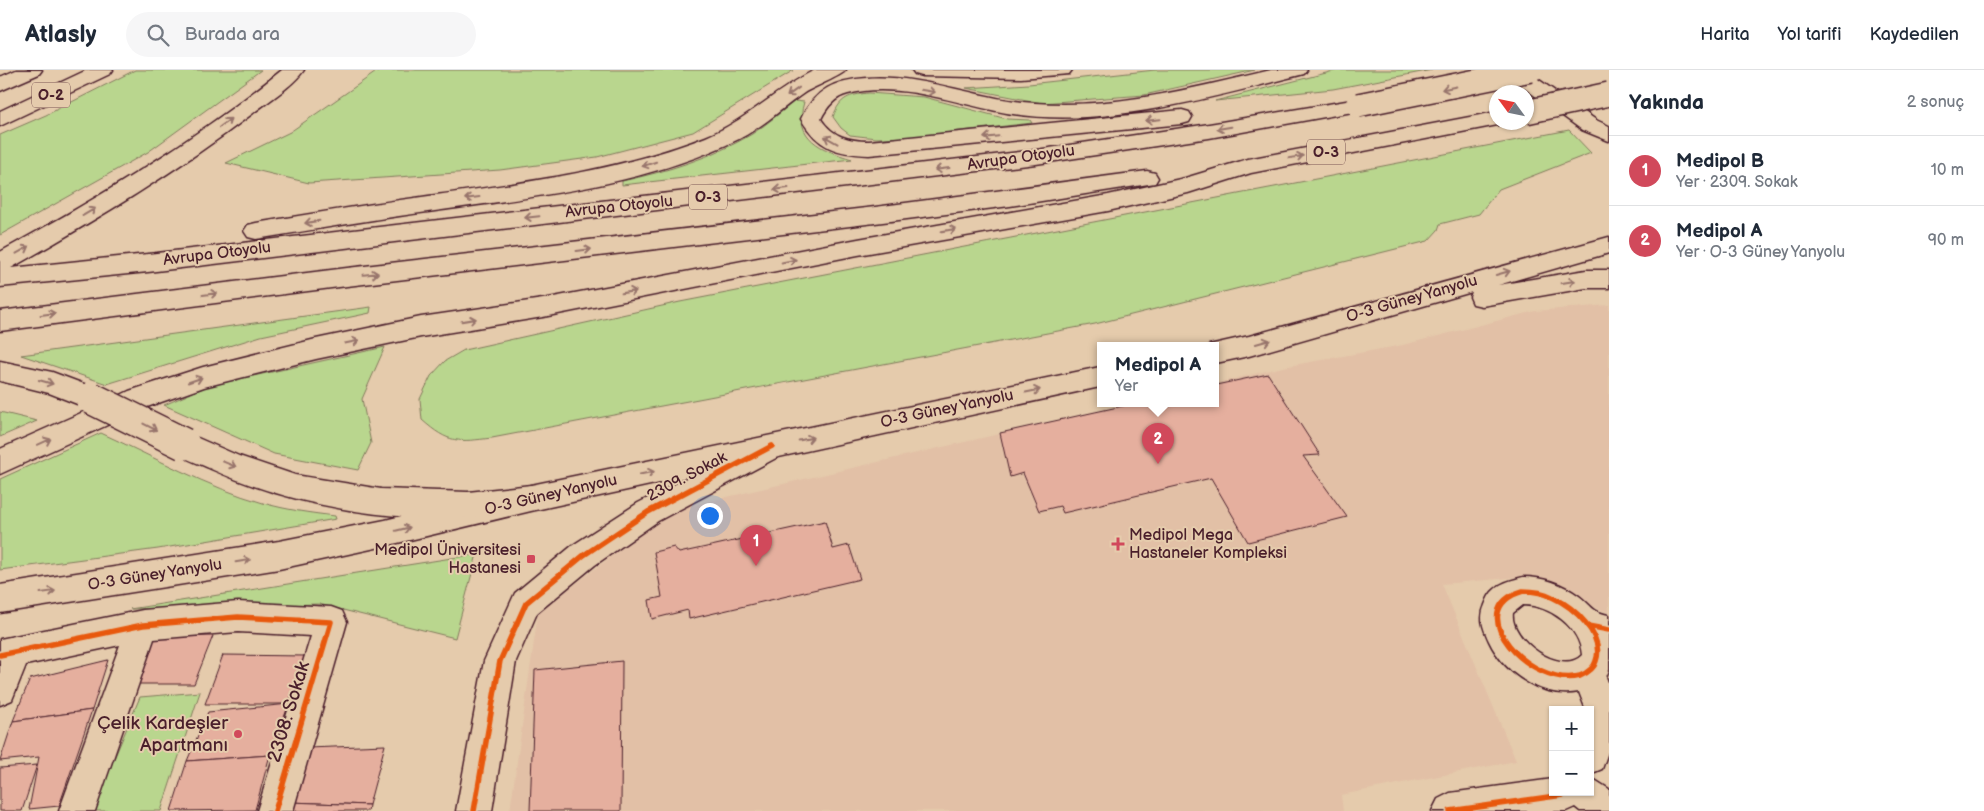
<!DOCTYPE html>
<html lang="tr">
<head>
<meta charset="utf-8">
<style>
	:root { --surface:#fff; --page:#f6f6f7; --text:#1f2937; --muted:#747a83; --line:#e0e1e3; --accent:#d1495b }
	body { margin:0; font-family:"Balsamiq Sans",sans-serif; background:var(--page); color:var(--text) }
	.controls { position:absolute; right:15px; bottom:15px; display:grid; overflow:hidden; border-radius:0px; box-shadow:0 1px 4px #0004 }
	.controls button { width:45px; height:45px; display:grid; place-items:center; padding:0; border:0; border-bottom:1px solid var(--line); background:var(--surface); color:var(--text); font:25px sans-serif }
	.compass { position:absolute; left:1489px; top:15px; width:45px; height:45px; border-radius:50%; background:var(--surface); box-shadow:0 1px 4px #0004; rotate:303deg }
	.you { position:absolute; left:709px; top:445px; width:18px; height:18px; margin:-12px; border:4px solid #fff; border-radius:50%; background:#1a73e8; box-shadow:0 0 0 8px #1a73e833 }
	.badge { display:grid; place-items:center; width:32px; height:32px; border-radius:50%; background:var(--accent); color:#fff; font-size:16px; font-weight:700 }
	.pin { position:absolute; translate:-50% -41px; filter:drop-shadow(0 1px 2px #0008) }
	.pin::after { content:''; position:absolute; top:26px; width:18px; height:15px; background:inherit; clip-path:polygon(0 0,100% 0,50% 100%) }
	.popup { position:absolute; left:1097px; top:272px; width:122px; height:65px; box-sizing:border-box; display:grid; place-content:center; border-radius:0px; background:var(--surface); filter:drop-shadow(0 1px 4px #0005); font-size:16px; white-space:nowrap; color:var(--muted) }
	.popup b { font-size:19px; color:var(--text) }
	.popup::after { content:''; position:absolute; left:50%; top:100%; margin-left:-10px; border:10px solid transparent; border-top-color:var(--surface) }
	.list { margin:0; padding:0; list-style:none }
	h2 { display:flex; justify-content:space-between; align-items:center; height:65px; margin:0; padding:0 20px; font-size:21px }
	h2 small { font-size:16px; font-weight:400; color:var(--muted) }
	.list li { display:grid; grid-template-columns:32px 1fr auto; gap:15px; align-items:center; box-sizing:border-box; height:70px; padding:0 20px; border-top:1px solid var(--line) }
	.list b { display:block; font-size:19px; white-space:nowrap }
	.list p { margin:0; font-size:16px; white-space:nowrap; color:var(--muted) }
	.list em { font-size:16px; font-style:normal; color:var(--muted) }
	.icon { flex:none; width:28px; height:28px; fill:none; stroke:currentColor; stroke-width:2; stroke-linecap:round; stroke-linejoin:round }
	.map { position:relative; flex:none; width:1609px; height:741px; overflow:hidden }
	header { display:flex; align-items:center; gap:30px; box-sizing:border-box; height:70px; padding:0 25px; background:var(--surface); border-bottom:1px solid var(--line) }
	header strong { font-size:24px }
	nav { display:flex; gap:28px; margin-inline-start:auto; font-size:18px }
	.search { width:350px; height:45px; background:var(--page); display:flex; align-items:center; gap:12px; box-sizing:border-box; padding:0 18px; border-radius:28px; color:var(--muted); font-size:19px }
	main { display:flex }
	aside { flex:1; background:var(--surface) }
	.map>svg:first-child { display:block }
</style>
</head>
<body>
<header>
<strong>Atlasly</strong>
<div class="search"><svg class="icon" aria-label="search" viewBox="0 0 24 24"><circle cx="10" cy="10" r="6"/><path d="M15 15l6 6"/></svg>Burada ara</div>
<nav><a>Harita</a><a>Yol tarifi</a><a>Kaydedilen</a></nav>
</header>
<main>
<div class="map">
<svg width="1609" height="741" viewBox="0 0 1609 741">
	<rect width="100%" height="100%" fill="#e5cbac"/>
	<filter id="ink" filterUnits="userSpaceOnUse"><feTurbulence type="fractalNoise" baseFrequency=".02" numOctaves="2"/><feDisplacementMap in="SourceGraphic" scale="10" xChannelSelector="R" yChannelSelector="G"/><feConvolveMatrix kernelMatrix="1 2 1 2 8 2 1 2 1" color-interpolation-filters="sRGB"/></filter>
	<g filter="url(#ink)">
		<polygon fill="#e2c0a6" points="1609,235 1609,543 1520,507 1442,514 1516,691 1341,725 1343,741 510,741 538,543 671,440 1133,333 1216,333 1216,313 1283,297 1403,275 1535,241"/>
		<g fill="#b9d68e" stroke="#827a5c">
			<polygon points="135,0 261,0 148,82 0,165 0,65 46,45"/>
			<polygon points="379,0 794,0 693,62 597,87 500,100 309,113 226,93 290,62"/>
			<polygon points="1155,0 1255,0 1144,25 1042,33 966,18 1029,14"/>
			<polygon points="1338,0 1432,0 1333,19 1215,31"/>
			<path d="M869,23L924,27L1007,49L1030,50L1032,53L908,67L876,68L850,65L841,58L833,47C840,27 849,25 869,23Z"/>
			<path d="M795,31L804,32C793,69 822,80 852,89L622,115V111C665,102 714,87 752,64C767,54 781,42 795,31Z"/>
			<path d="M1569,60L1591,83L1499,119L1479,144L1440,154L1438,160L1428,171L1095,254L492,368C458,372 449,374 422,350L420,329L431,306L445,291L464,280L680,232Z"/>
			<polygon points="371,237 370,243 261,266 107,314 21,285"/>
			<polygon points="385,277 362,329 371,373 358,400 274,384 164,335 208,316"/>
			<polygon points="0,342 37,351 0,367"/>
			<path d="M101,363C154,387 207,417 263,433C287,440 311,443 335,446L336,449L158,479L0,500V409Z"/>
			<polygon points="477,484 455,568 319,534 130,539"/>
			<polygon points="200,622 161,741 92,741 140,627"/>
		</g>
		<g fill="#e5af9e" stroke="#4a1f2b">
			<polygon points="1268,304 1320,385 1303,386 1347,447 1248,472 1211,408 1063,443 1060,436 1039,441 1023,403 1010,407 1000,363 1136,333 1216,333 1216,315"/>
			<polygon points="825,451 833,479 849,475 860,509 689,549 688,540 652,549 649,530 662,527 654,482 674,477 679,483"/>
			<polygon points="213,566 194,614 134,614 151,567"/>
			<polygon points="223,585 305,586 289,634 205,634"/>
			<polygon points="108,590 92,640 13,651 30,609"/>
			<polygon points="622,591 621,741 530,741 535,600"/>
			<polygon points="289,634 270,685 187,691 208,642"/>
			<polygon points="92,640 59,736 29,739 39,687 0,691 13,651"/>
			<polygon points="385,675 369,735 290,732 308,678"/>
			<polygon points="270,685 255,740 171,741 187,691"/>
			<polygon points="37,695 22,741 0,741 0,698"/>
			<polygon points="290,732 369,735 368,741 287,741"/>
		</g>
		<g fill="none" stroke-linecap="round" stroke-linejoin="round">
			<g stroke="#4a1f2b" stroke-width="3">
				<g id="minor">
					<polygon points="766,368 776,372 780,380 776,388 658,451 595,495 537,543 516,591 492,741 456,741 484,591 515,523 573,475 638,433"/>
					<path d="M1523,507C1543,507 1563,514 1579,526C1592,536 1592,542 1609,545V600L1606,607L1609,615V679L1602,699L1590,704V640H1586L1579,622C1542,629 1504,603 1489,571C1483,558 1479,548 1485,535C1487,529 1490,523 1495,519C1502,512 1513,510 1523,507ZM1523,535C1550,535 1580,557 1582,585C1561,607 1509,569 1513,543Z"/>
					<polygon points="238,532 331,537 342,541 347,552 293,741 257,741 311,566 238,562 154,569 95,741 59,741 120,575 26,595 12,630 0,635 0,569 143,540"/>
					<polygon points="1590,707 1609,719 1609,741 1580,741 1575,737 1566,741 1432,741 1438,729 1450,723 1553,709 1553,722 1590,722"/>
				</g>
			</g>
			<g stroke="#4a1f2b" stroke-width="3">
				<g id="major">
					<polygon points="912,0 1072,0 1069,4 1021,8 922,6 915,4"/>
					<polygon points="1502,0 1525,0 1596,50 1609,56 1609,71 1582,60 1505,4"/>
					<polygon points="1609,167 1609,183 1498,215 1586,200 1609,200 1609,218 1586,218 1482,236 1473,234 1470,227 1472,222 1249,286 1216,293 1216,275 1209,275 1249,266"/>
					<polygon points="1100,297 1100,317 531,441 385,476 279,499 0,543 0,515 279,471 385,450 531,415"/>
				</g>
			</g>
			<g stroke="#4a1f2b" stroke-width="3">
				<g id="highway">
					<polygon points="16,0 42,0 39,4 0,21 0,7"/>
					<polygon points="87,0 113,0 110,4 0,56 0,41"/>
					<path d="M282,0H304C293,16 267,32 252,44C176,102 94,151 11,198L148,184L1036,80L1209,54L1358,29L1365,30L1368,35L1365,40L1358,41L1209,68L1036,94L148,202L0,217V182C99,128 194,71 282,0Z"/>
					<path d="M815,0H846C842,6 813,17 804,23C782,38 763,57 739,69C647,114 542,126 442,140C380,148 318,159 256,169L248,167L244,161L248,155L256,153C316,143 376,133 436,125C528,112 619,101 706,67C746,51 776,19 815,0Z"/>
					<path d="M1271,0H1307L1304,4C1213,27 1107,58 1013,44C962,36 899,10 848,24C835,27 827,37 821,49C833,67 849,71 869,71L1182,40L1189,42L1192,47L1189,52L1182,54L869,85C836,84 818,78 801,49C815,19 835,10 867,8C924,4 979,30 1035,33C1115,39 1194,18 1271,0Z"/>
					<polygon points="1496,42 1496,52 1503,54 1251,103 1188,123 1108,141 858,185 543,247 421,267 316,289 204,317 147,337 0,404 0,379 90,339 49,323 0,311 0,291 52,302 100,320 104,328 102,334 129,321 203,297 316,269 421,247 543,229 858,169 1108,125 1185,108 1248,89"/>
					<polygon points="1147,101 1155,103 1158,108 1155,113 1010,136 875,153 347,216 0,261 0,241 347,198 875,137"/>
					<path d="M184,362L239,386L295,405L381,419L468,422L531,415L541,419L545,428L541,437C526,442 509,443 493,445C401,455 295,437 211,399C197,392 177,388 170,374L174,366Z"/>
				</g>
			</g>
			<use href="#minor" fill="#e5cbac" fill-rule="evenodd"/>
			<use href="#major" fill="#e5cbac" fill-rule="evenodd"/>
			<use href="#highway" fill="#e5cbac" fill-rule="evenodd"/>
			<g stroke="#4a1f2b" stroke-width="26" stroke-linecap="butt">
				<g id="highway-bridge-far1">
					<polyline points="1358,35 1531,0"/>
					<polyline points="1526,42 1609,24"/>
				</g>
			</g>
			<g stroke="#4a1f2b" stroke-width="34" stroke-linecap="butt">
				<polyline id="highway-bridge" points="91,328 184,374"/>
			</g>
			<use href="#highway-bridge-far1" stroke="#e5cbac" stroke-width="23"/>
			<use href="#highway-bridge" stroke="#e5cbac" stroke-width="31"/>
			<g stroke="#e5cbac" stroke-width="9">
				<g id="cycleway">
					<path d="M1523,521C1533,521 1543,522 1552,527C1574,537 1605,565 1596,591C1594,599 1587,603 1580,606C1532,619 1458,540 1523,521Z"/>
					<polyline points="1588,556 1609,560"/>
					<polyline points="0,585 143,555 238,547 331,552 275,741"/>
					<polyline points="474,741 500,591 526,533 584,485 648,442 772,376"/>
					<polyline points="1450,741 1563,725 1568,722"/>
				</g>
			</g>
			<use href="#cycleway" stroke="#e8590c" stroke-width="5.5"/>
		</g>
		<defs><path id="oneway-shaft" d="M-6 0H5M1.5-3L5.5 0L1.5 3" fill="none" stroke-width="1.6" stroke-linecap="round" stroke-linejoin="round" transform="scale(1.25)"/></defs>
		<g stroke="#98756c">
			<use href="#oneway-shaft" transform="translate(1449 18) rotate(169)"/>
			<use href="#oneway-shaft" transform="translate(928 21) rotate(9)"/>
			<use href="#oneway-shaft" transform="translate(793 22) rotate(144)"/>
			<use href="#oneway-shaft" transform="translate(1153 50) rotate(174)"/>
			<use href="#oneway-shaft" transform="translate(225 53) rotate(-37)"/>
			<use href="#oneway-shaft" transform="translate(1224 58) rotate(170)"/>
			<use href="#oneway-shaft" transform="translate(991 67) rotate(174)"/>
			<use href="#oneway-shaft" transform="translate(831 70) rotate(-151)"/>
			<use href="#oneway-shaft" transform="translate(1296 87) rotate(-10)"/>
			<use href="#oneway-shaft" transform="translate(649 94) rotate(162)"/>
			<use href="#oneway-shaft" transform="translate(942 99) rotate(173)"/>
			<use href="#oneway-shaft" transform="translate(781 119) rotate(173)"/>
			<use href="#oneway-shaft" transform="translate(472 128) rotate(173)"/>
			<use href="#oneway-shaft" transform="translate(89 142) rotate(-31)"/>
			<use href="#oneway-shaft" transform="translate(532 147) rotate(174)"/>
			<use href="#oneway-shaft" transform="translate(312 152) rotate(171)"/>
			<use href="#oneway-shaft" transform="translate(949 160) rotate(-10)"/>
			<use href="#oneway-shaft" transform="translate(23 180) rotate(-29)"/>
			<use href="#oneway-shaft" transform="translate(584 180) rotate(-7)"/>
			<use href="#oneway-shaft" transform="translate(789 191) rotate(-12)"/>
			<use href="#oneway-shaft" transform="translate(1503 203) rotate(-16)"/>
			<use href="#oneway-shaft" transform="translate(371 204) rotate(-6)"/>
			<use href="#oneway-shaft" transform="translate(1568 212) rotate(-9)"/>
			<use href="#oneway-shaft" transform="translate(629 222) rotate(-10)"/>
			<use href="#oneway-shaft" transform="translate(210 224) rotate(-7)"/>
			<use href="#oneway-shaft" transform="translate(48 244) rotate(-7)"/>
			<use href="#oneway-shaft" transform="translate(469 250) rotate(-9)"/>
			<use href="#oneway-shaft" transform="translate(352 272) rotate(-12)"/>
			<use href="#oneway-shaft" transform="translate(1263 272) rotate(-16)"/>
			<use href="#oneway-shaft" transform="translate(195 310) rotate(-19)"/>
			<use href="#oneway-shaft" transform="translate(46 312) rotate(16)"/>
			<use href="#oneway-shaft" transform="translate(1033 321) rotate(-12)"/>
			<use href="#oneway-shaft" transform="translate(150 357) rotate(27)"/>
			<use href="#oneway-shaft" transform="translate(806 369) rotate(-12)"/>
			<use href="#oneway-shaft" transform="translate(44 372) rotate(-24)"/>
			<use href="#oneway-shaft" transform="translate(229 394) rotate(22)"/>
			<use href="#oneway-shaft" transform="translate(647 403) rotate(-12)"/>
			<use href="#oneway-shaft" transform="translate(403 459) rotate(-14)"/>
			<use href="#oneway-shaft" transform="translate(243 491) rotate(-9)"/>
			<use href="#oneway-shaft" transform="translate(48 522) rotate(-8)"/>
		</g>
	</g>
	<g fill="#d1495b" stroke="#e5cbac" stroke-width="2">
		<path d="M1115.5 466.5h5v5h5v5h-5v5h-5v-5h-5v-5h5z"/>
		<rect x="526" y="484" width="10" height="10" rx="2.5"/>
		<circle cx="238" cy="664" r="5"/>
	</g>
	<g text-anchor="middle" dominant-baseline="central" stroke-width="4" stroke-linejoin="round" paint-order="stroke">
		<g fill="#e5cbac" stroke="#785352" stroke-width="1">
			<rect x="32" y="12.5" width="38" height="25" rx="4"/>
			<rect x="1307" y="69.5" width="38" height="25" rx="4"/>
			<rect x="689" y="114.5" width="38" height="25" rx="4"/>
		</g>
		<g font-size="15" font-weight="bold" fill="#4a1f2b">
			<text x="51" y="25">O-2</text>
			<text x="1326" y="82">O-3</text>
			<text x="708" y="127">O-3</text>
		</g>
		<g font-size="16" fill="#4a1f2b" stroke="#e5cbac">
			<text transform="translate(1021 88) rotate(-8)">Avrupa Otoyolu</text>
			<text transform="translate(619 137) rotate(-6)">Avrupa Otoyolu</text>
			<text transform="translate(217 184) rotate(-7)">Avrupa Otoyolu</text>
			<text transform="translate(1412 229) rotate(-16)">O-3 Güney Yanyolu</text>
			<text transform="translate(947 339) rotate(-12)">O-3 Güney Yanyolu</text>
			<text transform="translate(687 407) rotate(-28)">2309. Sokak</text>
			<text transform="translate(551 425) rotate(-13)">O-3 Güney Yanyolu</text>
			<text transform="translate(155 505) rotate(-9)">O-3 Güney Yanyolu</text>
		</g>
		<g font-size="16" fill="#4a1f2b" stroke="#e5cbac" text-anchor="start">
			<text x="1129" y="465">Medipol Mega<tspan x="1129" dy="18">Hastaneler Kompleksi</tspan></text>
			<text x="521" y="480" text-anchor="end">Medipol Üniversitesi<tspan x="521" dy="18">Hastanesi</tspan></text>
		</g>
		<g font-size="19" fill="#4a1f2b" stroke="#e5cbac">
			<text transform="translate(289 642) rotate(-73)">2308. Sokak</text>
		</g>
		<g font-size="19" fill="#4a1f2b" stroke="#e5cbac" text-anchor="end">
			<text x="228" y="653">Çelik Kardeşler<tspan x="228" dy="22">Apartmanı</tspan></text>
		</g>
	</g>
</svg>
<div class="controls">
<button>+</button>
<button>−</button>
</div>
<svg class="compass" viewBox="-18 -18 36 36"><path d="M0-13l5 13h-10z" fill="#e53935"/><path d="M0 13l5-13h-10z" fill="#747a83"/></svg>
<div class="you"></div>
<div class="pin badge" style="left:756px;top:496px">1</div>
<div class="pin badge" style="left:1158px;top:394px">2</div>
<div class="popup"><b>Medipol A</b>Yer</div>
</div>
<aside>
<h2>Yakında<small>2 sonuç</small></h2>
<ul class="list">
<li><span class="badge">1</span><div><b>Medipol B</b><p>Yer · 2309. Sokak</p></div><em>10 m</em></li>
<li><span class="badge">2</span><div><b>Medipol A</b><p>Yer · O-3 Güney Yanyolu</p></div><em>90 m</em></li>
</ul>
</aside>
</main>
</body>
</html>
